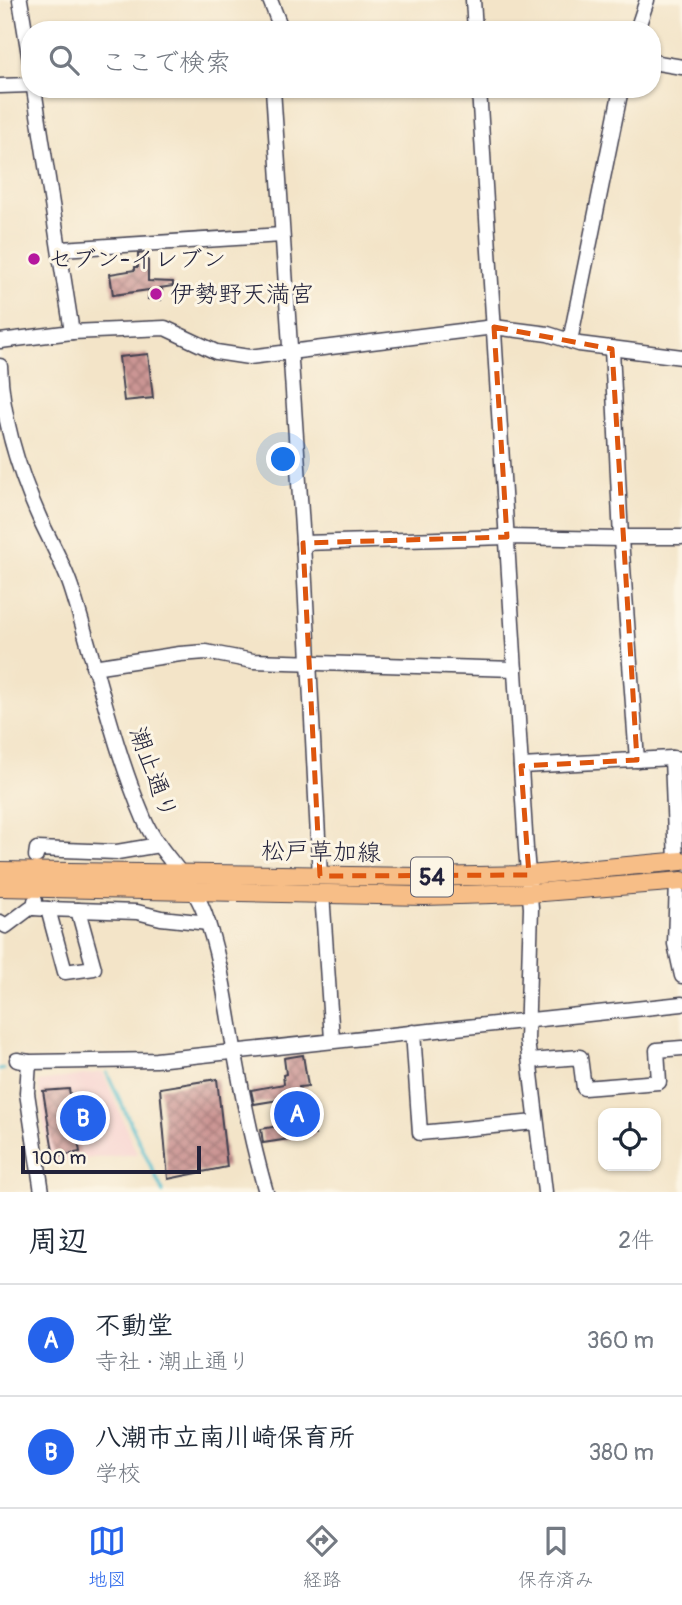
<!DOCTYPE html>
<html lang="ja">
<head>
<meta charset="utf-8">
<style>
	:root { --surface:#fff; --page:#f2f2f3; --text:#1f2937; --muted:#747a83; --line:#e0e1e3; --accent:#2563eb }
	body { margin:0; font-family:Pangolin,"Klee One",sans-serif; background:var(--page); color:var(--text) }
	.controls { position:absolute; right:21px; bottom:21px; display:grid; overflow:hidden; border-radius:14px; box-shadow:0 2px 5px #0004 }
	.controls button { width:63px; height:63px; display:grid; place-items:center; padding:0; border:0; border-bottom:2px solid var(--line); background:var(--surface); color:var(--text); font:35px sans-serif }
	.scale { position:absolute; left:21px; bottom:18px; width:180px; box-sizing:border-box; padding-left:7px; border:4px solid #22223b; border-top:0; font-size:19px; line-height:24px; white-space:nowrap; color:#22223b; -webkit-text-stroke:5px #fcf5e5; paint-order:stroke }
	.you { position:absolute; left:284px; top:460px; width:24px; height:24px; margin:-18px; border:5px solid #fff; border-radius:50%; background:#1a73e8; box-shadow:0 0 0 10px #1a73e833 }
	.badge { display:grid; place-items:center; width:46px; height:46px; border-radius:50%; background:var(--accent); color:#fff; font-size:23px; font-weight:700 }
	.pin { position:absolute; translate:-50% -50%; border:4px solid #fff; box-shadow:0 2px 7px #0006 }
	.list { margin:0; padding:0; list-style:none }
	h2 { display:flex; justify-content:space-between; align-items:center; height:91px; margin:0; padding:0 28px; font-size:30px }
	h2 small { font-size:23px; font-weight:400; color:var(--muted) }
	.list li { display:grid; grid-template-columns:46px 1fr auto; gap:21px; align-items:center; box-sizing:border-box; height:112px; padding:0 28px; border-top:2px solid var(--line) }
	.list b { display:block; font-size:26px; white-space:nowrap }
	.list p { margin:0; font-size:23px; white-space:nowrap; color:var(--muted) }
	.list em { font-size:23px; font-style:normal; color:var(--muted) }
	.icon { flex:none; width:38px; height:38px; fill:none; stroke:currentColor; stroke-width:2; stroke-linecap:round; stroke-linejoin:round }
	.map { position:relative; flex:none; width:682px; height:1192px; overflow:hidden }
	.search { position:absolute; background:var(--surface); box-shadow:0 2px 5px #0004; left:21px; right:21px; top:21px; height:77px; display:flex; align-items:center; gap:18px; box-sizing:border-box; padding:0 24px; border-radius:28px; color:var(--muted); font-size:26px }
	.sheet { height:315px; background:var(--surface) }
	nav { display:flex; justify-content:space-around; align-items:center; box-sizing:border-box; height:98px; border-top:2px solid var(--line); background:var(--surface); font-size:19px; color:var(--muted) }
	nav a { display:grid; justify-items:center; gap:4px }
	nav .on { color:var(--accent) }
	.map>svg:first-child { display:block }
</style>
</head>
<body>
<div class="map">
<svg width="682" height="1192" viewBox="0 0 682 1192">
	<defs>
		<pattern id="building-cross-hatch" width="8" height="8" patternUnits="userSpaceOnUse" patternTransform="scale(1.75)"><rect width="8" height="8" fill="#cc9694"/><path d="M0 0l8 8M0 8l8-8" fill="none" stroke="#a57a7a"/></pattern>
	</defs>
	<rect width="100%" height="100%" fill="#fcf5e5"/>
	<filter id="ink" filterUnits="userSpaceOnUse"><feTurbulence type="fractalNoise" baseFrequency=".0143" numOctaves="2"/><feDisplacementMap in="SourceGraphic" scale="14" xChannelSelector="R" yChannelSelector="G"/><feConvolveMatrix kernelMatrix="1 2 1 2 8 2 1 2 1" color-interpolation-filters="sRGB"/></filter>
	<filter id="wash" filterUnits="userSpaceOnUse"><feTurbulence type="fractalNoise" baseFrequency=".00686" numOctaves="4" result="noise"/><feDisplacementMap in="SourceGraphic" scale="28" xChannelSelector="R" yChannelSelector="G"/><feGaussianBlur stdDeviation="1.57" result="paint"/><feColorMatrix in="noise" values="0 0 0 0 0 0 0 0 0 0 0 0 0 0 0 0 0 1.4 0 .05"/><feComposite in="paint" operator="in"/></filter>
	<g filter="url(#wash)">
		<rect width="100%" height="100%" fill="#f3e4c8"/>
		<polygon fill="#f7d0cf" points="103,1072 137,1154 50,1162 38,1082"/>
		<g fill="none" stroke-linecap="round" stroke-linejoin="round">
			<g stroke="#53becf" stroke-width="3.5">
				<polyline points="0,1069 4,1069"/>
				<polyline points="107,1073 163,1192"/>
			</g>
		</g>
		<g id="blocks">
			<g fill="url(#building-cross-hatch)">
				<polygon points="148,253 148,281 173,282 173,286 160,288 162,290 161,300 148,299 149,290 113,295 110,274 135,270 135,267 138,267 138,254"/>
				<polygon points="148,354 153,398 124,401 119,357"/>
				<polygon points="303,1055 308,1086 299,1087 306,1124 313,1123 315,1135 263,1143 261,1129 290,1124 285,1099 254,1104 251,1090 284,1084 283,1075 286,1074 284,1058"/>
				<polygon points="217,1079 227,1167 168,1179 160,1088"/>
				<polygon points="69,1089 80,1152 54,1157 43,1091"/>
			</g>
		</g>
	</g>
	<g filter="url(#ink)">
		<use href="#blocks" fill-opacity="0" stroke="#413f50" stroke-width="2"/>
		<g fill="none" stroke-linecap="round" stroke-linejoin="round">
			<g stroke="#413f50" stroke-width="17">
				<g id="minor">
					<polyline points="20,0 30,61"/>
					<polyline points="270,0 279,23 279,30"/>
					<polyline points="473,0 475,30"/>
					<polyline points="637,30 647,0"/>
					<polyline points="652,62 682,67"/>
					<polyline points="0,86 30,85"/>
					<polyline points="34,89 72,332"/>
					<polyline points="273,89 303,543 320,876"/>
					<polyline points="479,89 526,849 531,908 527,1040 545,1192"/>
					<polyline points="61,249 282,235"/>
					<polyline points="0,341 72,332 165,328 216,352 249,357 494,327 548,334 579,344 682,357"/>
					<polyline points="570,341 621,89"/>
					<polyline points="612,349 621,539 637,760"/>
					<path d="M0,366C2,420 18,470 40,519C50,541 63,563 71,587C96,664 112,744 144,819C158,853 191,877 204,912C219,952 225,995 232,1037C241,1089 251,1141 266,1192"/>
					<polyline points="621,537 682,537"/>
					<polyline points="303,543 507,537 621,539"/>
					<polyline points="93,667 180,654 206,652 253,661 515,669"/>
					<polyline points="672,758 676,862"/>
					<polyline points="521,766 672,758 682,759"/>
					<polyline points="36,856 37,849 117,852 159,845"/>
					<polyline points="677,881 675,944 682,976"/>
					<polyline points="322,893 332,1039"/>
					<polyline points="35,901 34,908 48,909 137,912 161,918 208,923"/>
					<polyline points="48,909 65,972 94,968 78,910"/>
					<polyline points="0,922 6,926 30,908 34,908"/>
					<polyline points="413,1032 420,1133 535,1122"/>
					<polyline points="17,1060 29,1062 156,1060 682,1004"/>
					<polyline points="530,1061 580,1057 584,1088 659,1082 657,1050 682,1048"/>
					<polyline points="29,1062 27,1093 42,1192"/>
				</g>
			</g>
			<g stroke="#413f50" stroke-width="20">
				<g id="major">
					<polyline points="0,871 420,877 529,875 682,861"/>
					<polyline points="0,887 424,896 530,893 682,881"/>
				</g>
			</g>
			<use href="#minor" stroke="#fff" stroke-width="14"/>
			<use href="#major" stroke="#f7be87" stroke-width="18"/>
		</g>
	</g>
	<path fill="none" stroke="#de560e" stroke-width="5" stroke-dasharray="14 9" stroke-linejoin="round" d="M494,327L612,349L637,760L521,766L529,875L320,876L303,543L507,537Z"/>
	<g fill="#b5179e" stroke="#fcf5e5" stroke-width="2.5">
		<circle cx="34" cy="259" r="7"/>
		<circle cx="156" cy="294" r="7"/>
	</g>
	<g text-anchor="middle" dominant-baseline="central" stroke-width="6" stroke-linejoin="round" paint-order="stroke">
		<rect fill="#fcf5e5" stroke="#63616e" stroke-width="2" x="411" y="857.5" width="42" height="39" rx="5"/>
		<g font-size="23" font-weight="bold" fill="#22223b">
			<text x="432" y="877">54</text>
		</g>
		<g font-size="24" fill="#22223b" stroke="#fcf5e5" text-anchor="start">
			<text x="48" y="259">セブン-イレブン</text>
			<text x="170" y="294">伊勢野天満宮</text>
		</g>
		<g font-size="24" fill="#22223b" stroke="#fcf5e5">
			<text transform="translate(153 773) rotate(70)">潮止通り</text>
			<text transform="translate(321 852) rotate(1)">松戸草加線</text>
		</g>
	</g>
</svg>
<div class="controls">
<button><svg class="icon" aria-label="locate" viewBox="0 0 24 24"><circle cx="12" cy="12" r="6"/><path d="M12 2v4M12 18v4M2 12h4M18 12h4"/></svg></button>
</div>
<div class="scale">100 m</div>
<div class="you"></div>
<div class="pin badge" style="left:297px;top:1114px">A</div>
<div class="pin badge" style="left:83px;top:1118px">B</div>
<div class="search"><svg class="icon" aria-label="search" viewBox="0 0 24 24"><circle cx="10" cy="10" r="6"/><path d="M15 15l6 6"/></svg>ここで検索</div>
</div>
<section class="sheet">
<h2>周辺<small>2件</small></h2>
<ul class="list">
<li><span class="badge">A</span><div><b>不動堂</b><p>寺社 · 潮止通り</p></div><em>360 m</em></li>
<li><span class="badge">B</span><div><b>八潮市立南川崎保育所</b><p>学校</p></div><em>380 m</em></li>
</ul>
</section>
<nav>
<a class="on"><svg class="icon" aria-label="map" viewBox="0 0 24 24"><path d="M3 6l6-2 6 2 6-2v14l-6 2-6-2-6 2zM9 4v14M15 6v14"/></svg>地図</a>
<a><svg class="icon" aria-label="directions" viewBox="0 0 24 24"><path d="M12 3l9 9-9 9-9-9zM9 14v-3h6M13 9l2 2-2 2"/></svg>経路</a>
<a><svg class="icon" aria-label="saved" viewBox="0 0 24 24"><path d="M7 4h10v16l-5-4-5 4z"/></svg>保存済み</a>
</nav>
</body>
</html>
